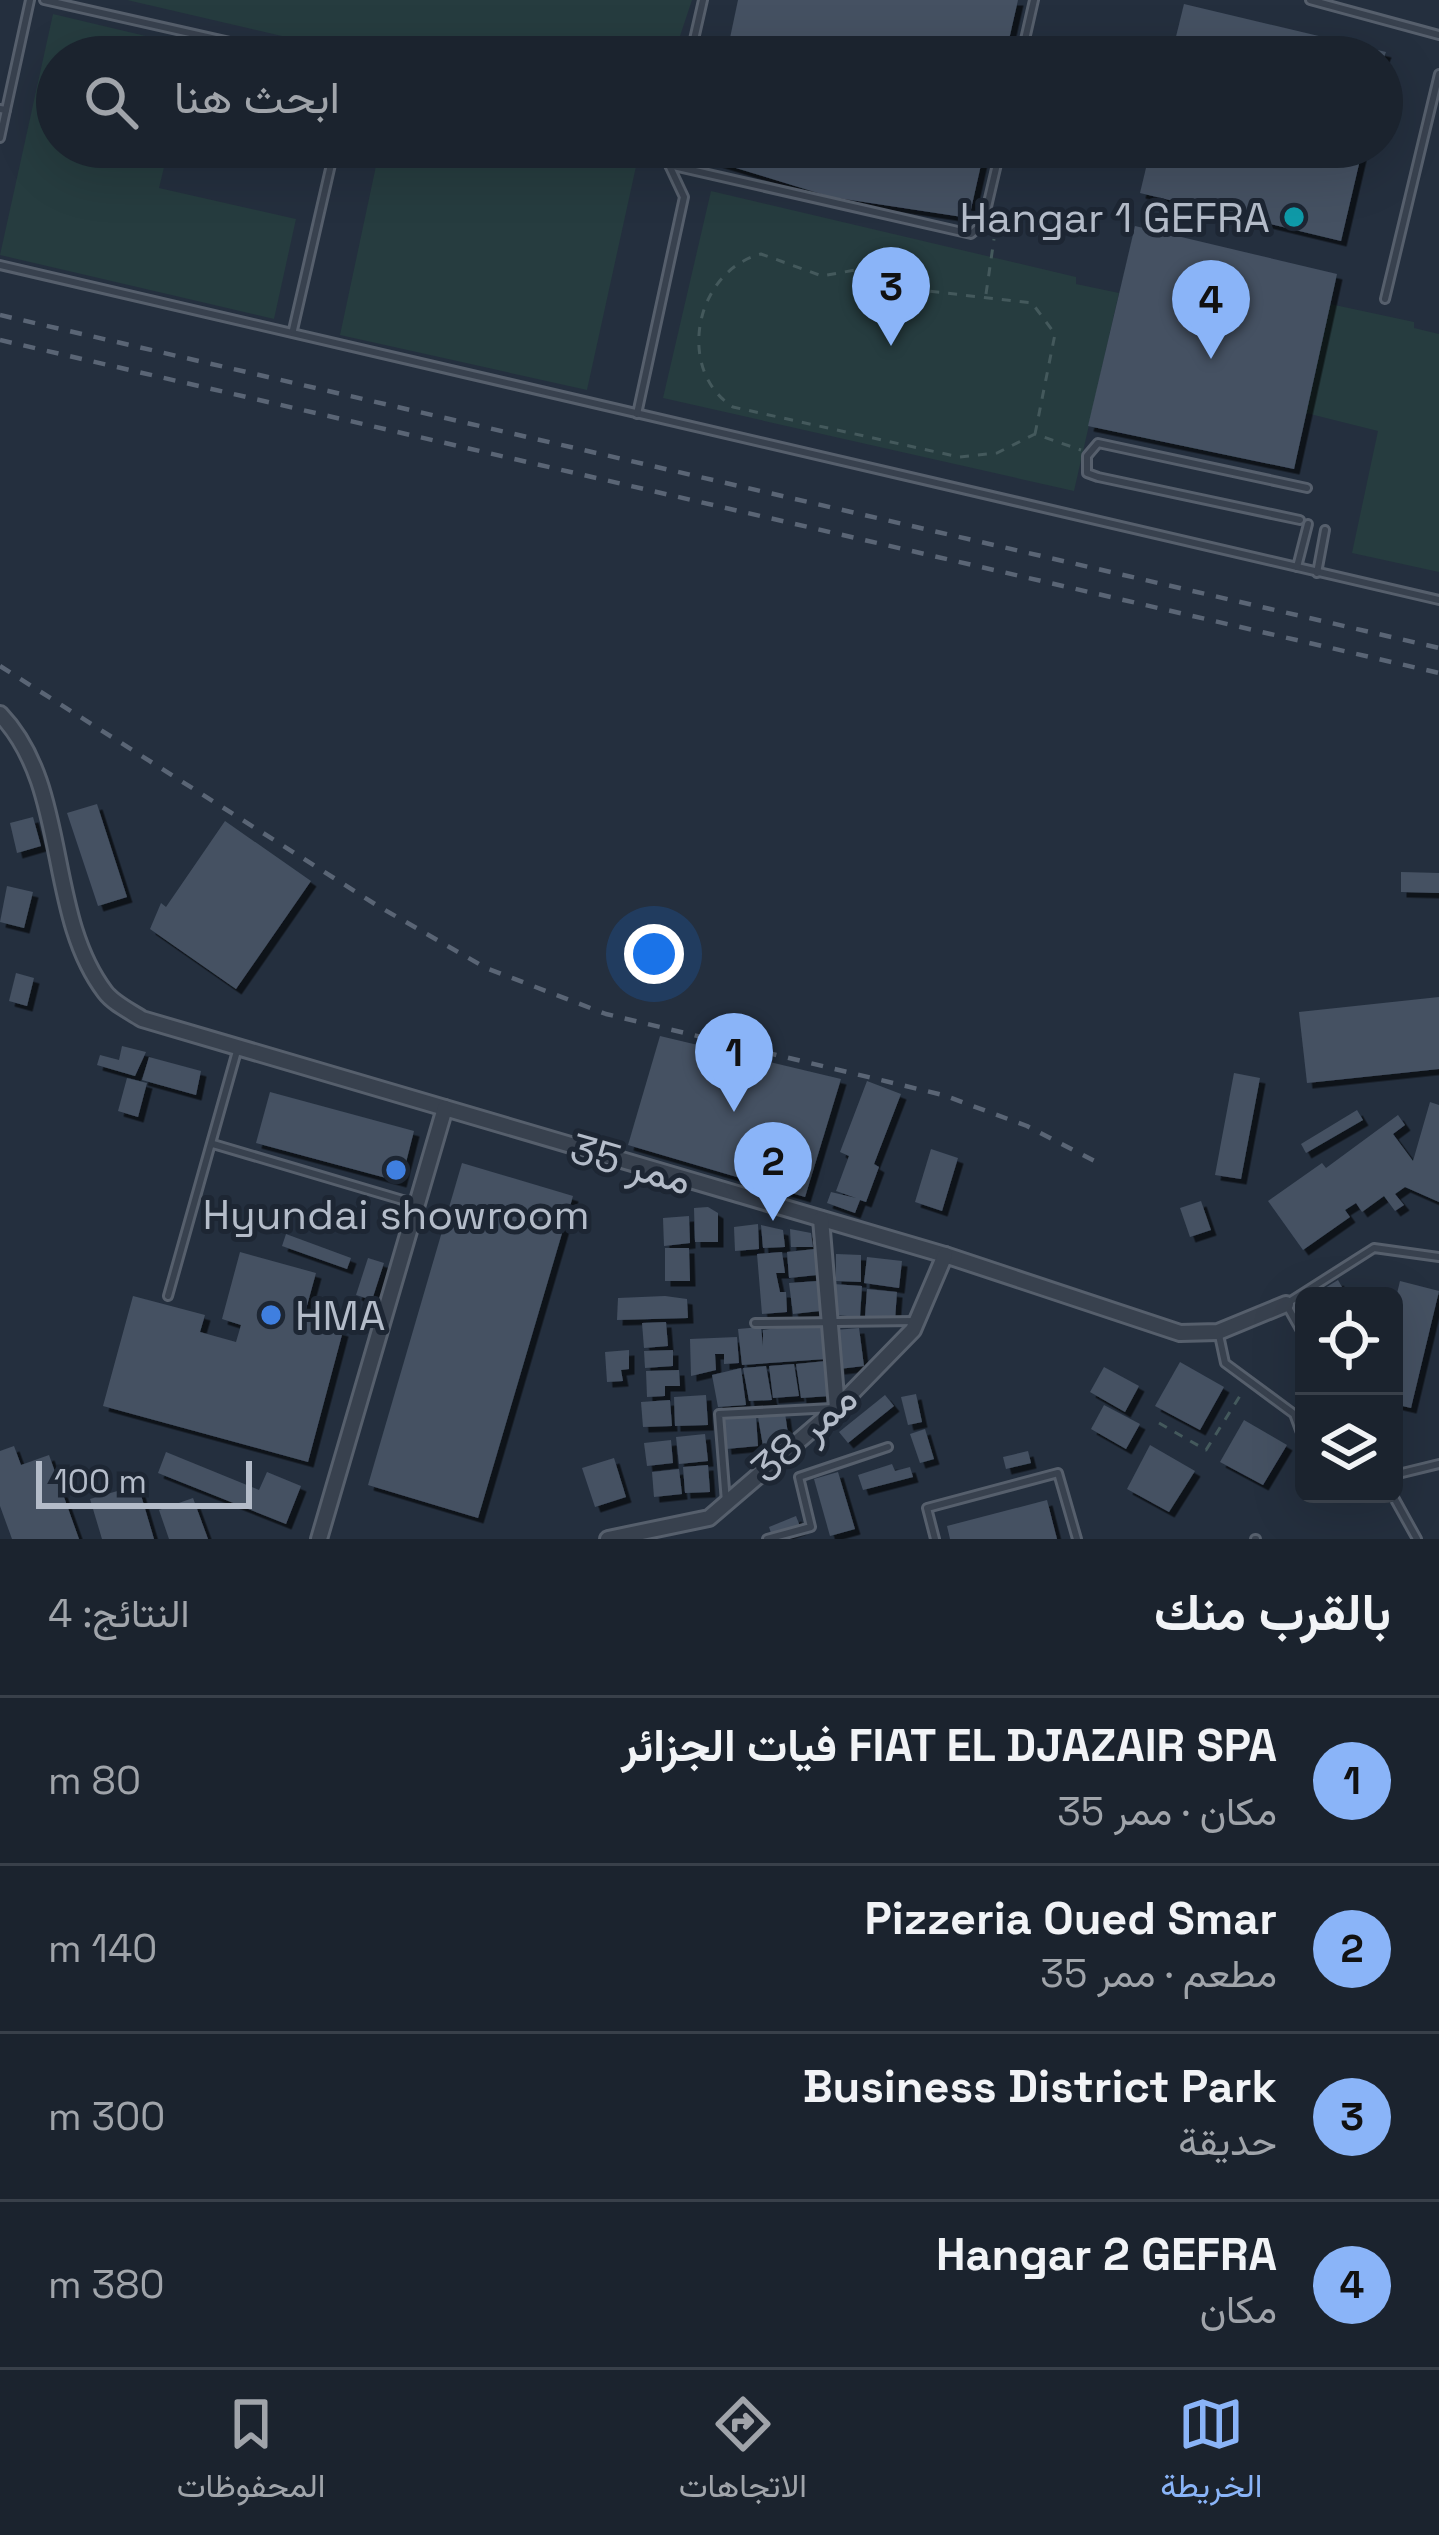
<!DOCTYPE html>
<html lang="ar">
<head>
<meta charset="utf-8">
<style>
	:root { --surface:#1b232e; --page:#242b36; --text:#f1f3f6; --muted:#a0a4aa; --line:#39404a; --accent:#8ab4f8 }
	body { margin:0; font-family:"Space Grotesk",Vazirmatn,sans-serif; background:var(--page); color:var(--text); direction:rtl }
	.controls { position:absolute; right:36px; bottom:36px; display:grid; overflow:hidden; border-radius:18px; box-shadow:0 12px 48px #0002 }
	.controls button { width:108px; height:108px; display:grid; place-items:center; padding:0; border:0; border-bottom:3px solid var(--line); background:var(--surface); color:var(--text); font:60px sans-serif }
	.scale { position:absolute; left:36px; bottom:30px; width:216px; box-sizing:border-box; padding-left:12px; border:6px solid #b4bcc9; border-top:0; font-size:33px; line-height:42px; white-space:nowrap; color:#b4bcc9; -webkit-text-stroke:9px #1d2633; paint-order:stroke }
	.you { position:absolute; left:654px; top:954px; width:42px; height:42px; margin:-30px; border:9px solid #fff; border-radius:50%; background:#1a73e8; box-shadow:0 0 0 18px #1a73e833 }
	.badge { display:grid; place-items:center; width:78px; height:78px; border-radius:50%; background:var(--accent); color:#111; font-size:39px; font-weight:700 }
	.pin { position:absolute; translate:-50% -99px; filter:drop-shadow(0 3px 6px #0008) }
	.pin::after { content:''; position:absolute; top:63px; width:42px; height:36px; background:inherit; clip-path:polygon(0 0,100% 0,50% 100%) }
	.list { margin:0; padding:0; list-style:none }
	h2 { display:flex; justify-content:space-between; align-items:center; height:156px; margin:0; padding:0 48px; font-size:51px }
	h2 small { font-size:39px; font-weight:400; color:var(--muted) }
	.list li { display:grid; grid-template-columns:78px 1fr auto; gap:36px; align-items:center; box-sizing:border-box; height:168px; padding:0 48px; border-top:3px solid var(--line) }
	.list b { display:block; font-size:45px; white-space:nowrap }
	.list p { margin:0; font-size:39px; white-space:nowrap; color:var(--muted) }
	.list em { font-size:39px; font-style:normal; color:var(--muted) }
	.icon { flex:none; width:66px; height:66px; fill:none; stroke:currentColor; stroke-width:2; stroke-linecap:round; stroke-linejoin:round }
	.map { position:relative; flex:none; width:1439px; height:1539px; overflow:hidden; direction:ltr }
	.search { position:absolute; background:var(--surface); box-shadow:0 12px 48px #0002; left:36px; right:36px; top:36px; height:132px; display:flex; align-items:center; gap:30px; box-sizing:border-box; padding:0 42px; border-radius:66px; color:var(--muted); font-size:45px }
	.sheet { height:828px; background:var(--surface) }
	nav { display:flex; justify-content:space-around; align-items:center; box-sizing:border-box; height:168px; border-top:3px solid var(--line); background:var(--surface); font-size:33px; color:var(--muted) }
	nav a { display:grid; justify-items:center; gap:6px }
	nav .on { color:var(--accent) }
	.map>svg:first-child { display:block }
</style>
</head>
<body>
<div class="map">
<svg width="1439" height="1539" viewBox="0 0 1439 1539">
	<defs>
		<filter id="shadow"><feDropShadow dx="5.5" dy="5.5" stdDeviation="0" flood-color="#0009"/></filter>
	</defs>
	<rect width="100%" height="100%" fill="#242f3e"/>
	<g fill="#263c3f">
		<polygon points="127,0 692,0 673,57 372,57"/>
		<polygon points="53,14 192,47 190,57 57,57 57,147 169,147 159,188 296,219 274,319 0,255"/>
		<polygon points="380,147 651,147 647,163 637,162 587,390 340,335"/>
		<polygon points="711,191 1076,277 1076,284 1119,293 1074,491 663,398"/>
		<polygon points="1330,304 1414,322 1414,328 1439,334 1439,572 1352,553 1378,431 1306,413"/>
	</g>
	<g fill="#455162" filter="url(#shadow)">
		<polygon points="738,0 1018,0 1005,57 726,57"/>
		<polygon points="1184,4 1386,52 1384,57 1171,57"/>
		<polygon points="705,147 985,147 969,218 831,197 703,158"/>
		<polygon points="1151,147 1363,147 1341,241 1140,193"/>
		<polygon points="1135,226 1337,274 1294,469 1088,426"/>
		<polygon points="97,804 127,897 98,906 67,813"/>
		<polygon points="33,817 41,846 17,853 10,823"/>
		<polygon points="225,821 311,881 236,989 150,929 161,903 166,907"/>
		<polygon points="1401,872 1439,873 1439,893 1401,892"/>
		<polygon points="7,886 33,892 24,928 0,922"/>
		<polygon points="16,973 34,978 27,1006 9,1001"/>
		<polygon points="1439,997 1439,1069 1307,1083 1299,1012"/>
		<polygon points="660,1036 841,1079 805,1197 628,1145"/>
		<polygon points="122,1046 146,1052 135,1076 97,1065 100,1055 119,1060"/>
		<polygon points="149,1057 201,1071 196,1095 142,1080"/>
		<polygon points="1234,1073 1260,1078 1241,1179 1215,1175"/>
		<polygon points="127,1078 147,1083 138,1117 118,1111"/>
		<polygon points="867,1081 901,1094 874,1164 879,1167 866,1202 860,1200 855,1213 827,1203 831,1192 856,1198 836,1191 849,1156 840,1152"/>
		<polygon points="270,1092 414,1131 401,1182 256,1143"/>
		<polygon points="1430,1102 1439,1105 1439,1202 1405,1187 1395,1194 1404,1205 1395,1211 1384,1196 1362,1212 1356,1203 1345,1210 1350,1217 1303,1250 1268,1201 1322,1163 1326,1168 1398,1115 1405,1125 1393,1134 1413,1161"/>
		<polygon points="1357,1110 1363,1120 1306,1153 1301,1144"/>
		<polygon points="931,1149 958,1158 942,1211 915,1202"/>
		<polygon points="462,1163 573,1196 478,1518 368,1485"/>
		<polygon points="1201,1201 1211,1230 1190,1237 1180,1208"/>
		<polygon points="708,1207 718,1213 718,1242 695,1242 694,1208"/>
		<polygon points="689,1216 690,1243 664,1246 663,1218"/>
		<polygon points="758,1224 759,1249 735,1251 734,1227"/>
		<polygon points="761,1225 783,1230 785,1247 763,1248"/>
		<polygon points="790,1229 811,1233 813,1247 791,1247"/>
		<polygon points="286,1234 351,1258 347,1269 282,1246"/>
		<polygon points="665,1248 689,1248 690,1281 665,1281"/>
		<polygon points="815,1249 817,1275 789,1278 787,1252"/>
		<polygon points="240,1252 316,1273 303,1320 343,1331 308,1462 103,1406 133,1296 205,1315 200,1332 236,1342 241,1325 222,1319"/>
		<polygon points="782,1252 785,1273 776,1273 780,1292 786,1292 787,1312 762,1314 757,1254"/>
		<polygon points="836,1254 861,1255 861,1282 836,1281"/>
		<polygon points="867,1257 902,1261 899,1288 864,1283"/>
		<polygon points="368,1258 384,1263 372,1300 356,1295"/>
		<polygon points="1338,1280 1347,1296 1312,1296"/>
		<polygon points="818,1281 820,1311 793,1314 789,1283"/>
		<polygon points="1400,1281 1439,1291 1411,1408 1394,1404 1394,1306"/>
		<polygon points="833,1284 862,1286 860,1317 834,1315"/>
		<polygon points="867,1289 897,1292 895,1320 865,1317"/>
		<polygon points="665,1296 687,1299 688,1318 617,1320 618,1298"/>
		<polygon points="666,1322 668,1346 644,1348 642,1323"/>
		<polygon points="797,1325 821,1326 826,1359 742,1365 738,1329 761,1327 763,1346 763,1330"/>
		<polygon points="859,1328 864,1366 839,1369 835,1330"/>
		<polygon points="737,1337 739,1363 724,1364 724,1354 715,1354 716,1370 691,1376 690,1339"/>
		<polygon points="629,1350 629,1369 621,1370 623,1381 607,1382 605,1352"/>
		<polygon points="673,1350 673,1366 645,1368 644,1351"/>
		<polygon points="826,1361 830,1396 801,1398 796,1364"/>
		<polygon points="1180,1362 1224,1387 1200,1430 1155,1406"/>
		<polygon points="794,1364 799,1396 773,1398 769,1366"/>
		<polygon points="766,1366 772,1400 749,1401 743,1368"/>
		<polygon points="1104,1367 1139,1386 1125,1412 1090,1392"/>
		<polygon points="741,1368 746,1405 718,1407 712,1375"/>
		<polygon points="679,1370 680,1386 665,1386 665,1396 647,1397 646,1371"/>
		<polygon points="916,1394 922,1422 908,1425 901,1397"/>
		<polygon points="706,1395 708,1425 675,1426 674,1397"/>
		<polygon points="885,1395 894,1406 848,1443 839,1432"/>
		<polygon points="670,1400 672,1426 643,1427 641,1402"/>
		<polygon points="1104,1405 1140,1424 1126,1449 1091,1429"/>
		<polygon points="785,1413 789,1441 763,1446 758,1417"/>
		<polygon points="756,1416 758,1446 726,1449 723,1419"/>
		<polygon points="1244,1420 1287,1445 1263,1485 1220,1462"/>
		<polygon points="925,1429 934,1459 920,1463 910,1434"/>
		<polygon points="705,1434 708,1461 679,1464 676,1437"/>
		<polygon points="671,1440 673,1463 647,1466 644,1443"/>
		<polygon points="1150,1445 1195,1471 1169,1512 1127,1489"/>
		<polygon points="14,1446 21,1465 49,1455 79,1539 12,1539 0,1506 0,1451"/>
		<polygon points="1028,1451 1031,1463 1006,1469 1003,1457"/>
		<polygon points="166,1452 259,1490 267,1472 301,1486 286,1524 158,1473"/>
		<polygon points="614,1458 626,1497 595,1507 582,1468"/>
		<polygon points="892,1464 895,1471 910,1467 913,1477 863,1490 858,1475"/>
		<polygon points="708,1465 710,1492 685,1493 683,1467"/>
		<polygon points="679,1469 682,1494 654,1497 652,1472"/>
		<polygon points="838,1472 855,1529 830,1536 814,1479"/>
		<polygon points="138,1485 154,1539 102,1539 90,1499"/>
		<polygon points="193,1498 208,1539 169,1539 159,1510"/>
		<polygon points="1047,1500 1057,1539 950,1539 947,1526"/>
		<polygon points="796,1516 801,1529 773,1539 769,1527"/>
	</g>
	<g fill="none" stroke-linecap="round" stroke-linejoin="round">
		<g stroke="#565f6c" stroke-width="12">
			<g id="lane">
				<polyline points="44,0 296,57"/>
				<polyline points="1310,0 1439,35"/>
				<polyline points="690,57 703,0"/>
				<polyline points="1021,57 1034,0"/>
				<polyline points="0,109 6,110 0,138"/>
				<polyline points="6,110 30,0"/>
				<polyline points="669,165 971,234 983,224 1001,147"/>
				<polyline points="0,265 1439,600"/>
				<polyline points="1385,299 1439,74"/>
				<polyline points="293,330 335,147"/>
				<polyline points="637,414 684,197 669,165 671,147"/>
				<polyline points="1300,520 1098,477 1087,473 1087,456 1098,443 1307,488"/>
				<polyline points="1297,567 1308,524"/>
				<polyline points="1317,573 1325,530"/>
				<polyline points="213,1144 416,1204"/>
				<polyline points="168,1296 237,1051"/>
				<polyline points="755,1323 914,1321"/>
				<polyline points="1219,1335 1225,1363 1294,1414 1304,1441"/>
				<polyline points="1304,1336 1286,1304 1374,1248 1439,1257"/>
				<polyline points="1394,1475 1439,1464"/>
				<polyline points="1392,1494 1417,1539"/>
				<polyline points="726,1502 719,1414 833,1408"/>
				<polyline points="767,1539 811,1527 799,1477 888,1447"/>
				<polyline points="935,1539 927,1508 1058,1473 1077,1539"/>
				<polyline points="1255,1539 1256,1539"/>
			</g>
		</g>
		<g stroke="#565f6c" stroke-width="20">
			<g id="street">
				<path d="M0,714C70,787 45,913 105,992C113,1003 130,1011 142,1019L945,1255L1180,1333L1218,1332L1286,1304"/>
				<polyline points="821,1219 837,1408"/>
				<polyline points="319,1539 445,1108"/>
				<polyline points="608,1539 709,1518 837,1408 913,1330 945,1255"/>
			</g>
		</g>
		<g stroke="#44595c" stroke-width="3" stroke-dasharray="9 9" stroke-linecap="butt">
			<polyline points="986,294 994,239"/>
			<path d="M1035,434L1055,334L1032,303L902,288L861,269L822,276L761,254C695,271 675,370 733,407L959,457L997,453L1035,434L1081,450"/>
			<polyline points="1159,1423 1206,1450 1243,1391"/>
		</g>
		<use href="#lane" stroke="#38414e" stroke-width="6"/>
		<use href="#street" stroke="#38414e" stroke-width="14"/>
		<g stroke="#5a6575" stroke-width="4.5" stroke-dasharray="12 12" stroke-linecap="butt">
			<polyline points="0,315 1439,648"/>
			<polyline points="0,340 1439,673"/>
			<polyline points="0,666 378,906 486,968 606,1014 943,1095 1027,1126 1104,1166"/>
		</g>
	</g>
	<circle fill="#0f9aa8" stroke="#1d2633" stroke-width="4.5" cx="1294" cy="217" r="12"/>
	<g fill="#3f7fe0" stroke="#1d2633" stroke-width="4.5">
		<circle cx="396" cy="1170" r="12"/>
		<circle cx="271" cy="1315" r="12"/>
	</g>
	<g text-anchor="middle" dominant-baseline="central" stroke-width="10" stroke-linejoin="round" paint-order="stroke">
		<g font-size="42" fill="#b4bcc9" stroke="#1d2633" text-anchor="end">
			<text x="1270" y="217">Hangar 1 GEFRA</text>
			<text x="396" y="1214" text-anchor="middle">Hyundai showroom</text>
			<text x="295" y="1315" text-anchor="start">HMA</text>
		</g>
		<g font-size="42" fill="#b4bcc9" stroke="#1d2633">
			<text transform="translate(631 1164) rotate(16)">ممر 35</text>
			<text transform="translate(804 1433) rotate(-42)">ممر 38</text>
		</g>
	</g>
</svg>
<div class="controls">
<button><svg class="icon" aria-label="locate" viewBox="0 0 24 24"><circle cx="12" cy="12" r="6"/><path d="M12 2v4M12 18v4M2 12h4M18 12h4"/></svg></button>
<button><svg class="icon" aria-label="layers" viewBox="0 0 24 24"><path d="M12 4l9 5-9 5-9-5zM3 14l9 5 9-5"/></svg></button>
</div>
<div class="scale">100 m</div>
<div class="you"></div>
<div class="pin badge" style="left:734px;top:1112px">1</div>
<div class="pin badge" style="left:773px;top:1221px">2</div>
<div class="pin badge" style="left:891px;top:346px">3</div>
<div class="pin badge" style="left:1211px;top:359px">4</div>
<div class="search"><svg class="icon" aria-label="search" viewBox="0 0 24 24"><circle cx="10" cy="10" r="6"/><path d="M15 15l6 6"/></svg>ابحث هنا</div>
</div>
<section class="sheet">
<h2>بالقرب منك<small>النتائج: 4</small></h2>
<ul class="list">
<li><span class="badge">1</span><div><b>FIAT EL DJAZAIR SPA فيات الجزائر</b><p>مكان · ممر 35</p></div><em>80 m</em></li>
<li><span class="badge">2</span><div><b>Pizzeria Oued Smar</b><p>مطعم · ممر 35</p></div><em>140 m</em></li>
<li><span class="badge">3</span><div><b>Business District Park</b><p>حديقة</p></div><em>300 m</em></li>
<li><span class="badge">4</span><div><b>Hangar 2 GEFRA</b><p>مكان</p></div><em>380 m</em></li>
</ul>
</section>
<nav>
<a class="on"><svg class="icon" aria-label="map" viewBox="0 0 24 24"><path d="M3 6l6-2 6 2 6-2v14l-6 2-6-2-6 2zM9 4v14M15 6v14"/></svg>الخريطة</a>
<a><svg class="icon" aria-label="directions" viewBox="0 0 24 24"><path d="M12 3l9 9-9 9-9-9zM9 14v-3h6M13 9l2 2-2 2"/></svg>الاتجاهات</a>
<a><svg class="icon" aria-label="saved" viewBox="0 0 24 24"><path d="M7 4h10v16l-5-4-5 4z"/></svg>المحفوظات</a>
</nav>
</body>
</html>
